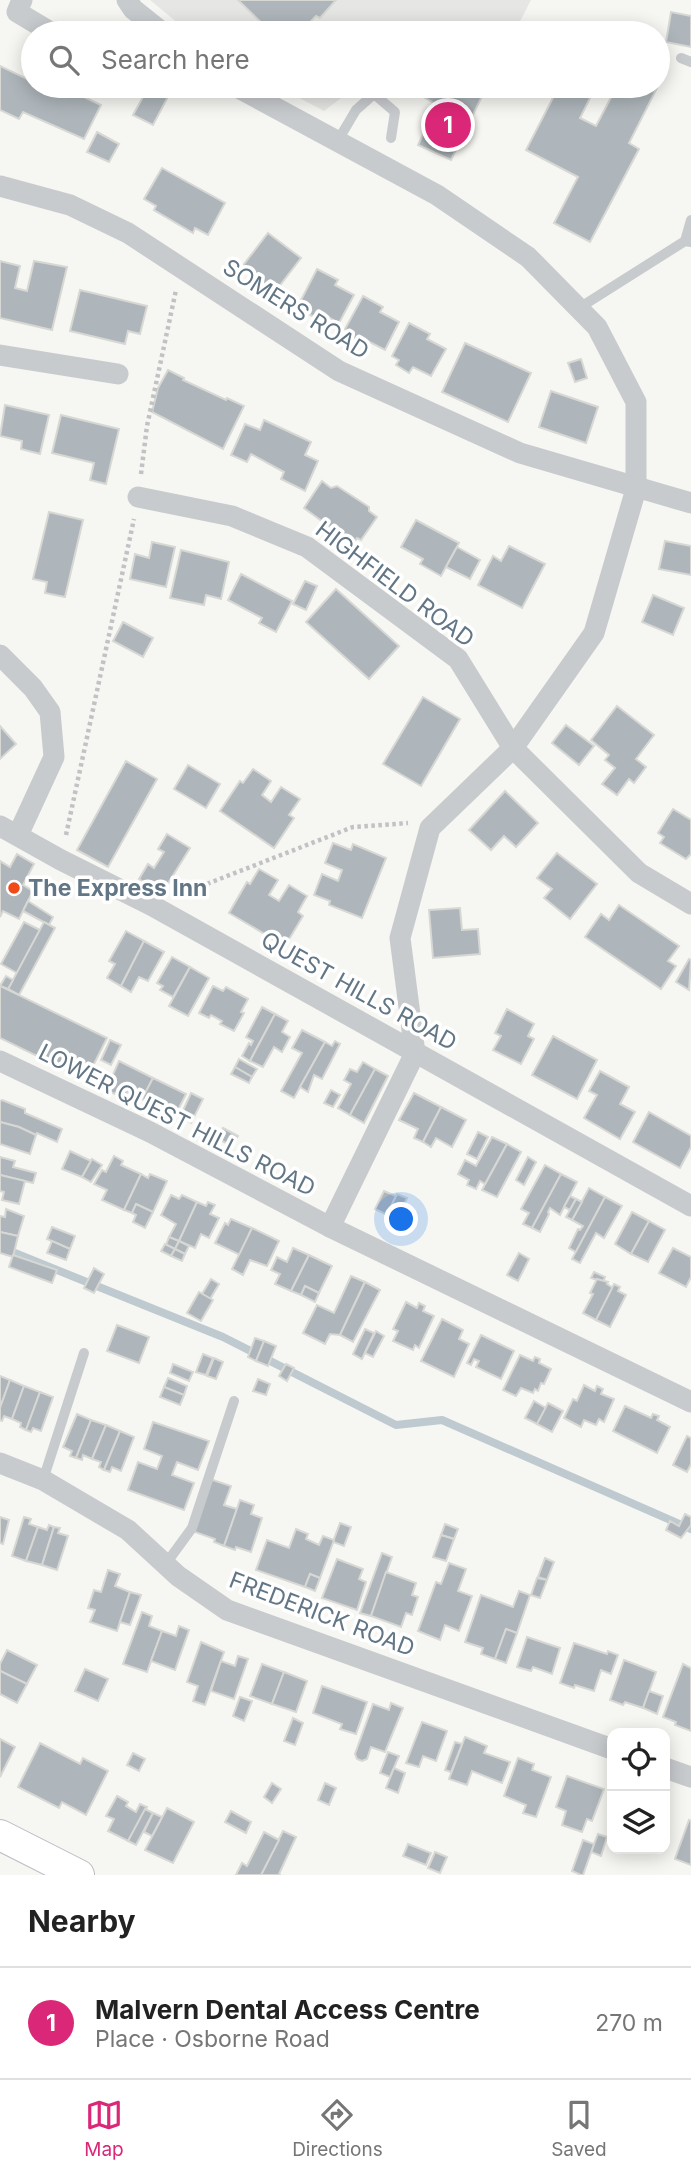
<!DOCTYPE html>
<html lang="en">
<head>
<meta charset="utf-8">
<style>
	:root { --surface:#fff; --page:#f6f6f6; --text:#222; --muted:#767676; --line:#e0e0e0; --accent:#db2777 }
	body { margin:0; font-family:Inter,sans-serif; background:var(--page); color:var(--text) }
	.controls { position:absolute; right:21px; bottom:21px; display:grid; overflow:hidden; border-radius:14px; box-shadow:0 4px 18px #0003 }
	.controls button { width:63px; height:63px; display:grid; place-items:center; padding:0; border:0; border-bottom:2px solid var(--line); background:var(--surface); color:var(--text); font:35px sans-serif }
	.you { position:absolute; left:402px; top:1220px; width:24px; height:24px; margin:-18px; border:5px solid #fff; border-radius:50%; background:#1a73e8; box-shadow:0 0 0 10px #1a73e833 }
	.badge { display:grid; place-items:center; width:46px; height:46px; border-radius:50%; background:var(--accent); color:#fff; font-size:23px; font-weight:700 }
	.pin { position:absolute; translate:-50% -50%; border:4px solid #fff; box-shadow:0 2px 7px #0006 }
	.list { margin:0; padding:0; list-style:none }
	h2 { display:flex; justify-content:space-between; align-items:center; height:91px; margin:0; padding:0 28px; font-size:30px }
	h2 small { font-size:23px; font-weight:400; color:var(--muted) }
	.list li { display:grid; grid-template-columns:46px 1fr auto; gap:21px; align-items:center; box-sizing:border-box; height:112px; padding:0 28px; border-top:2px solid var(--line) }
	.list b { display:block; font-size:26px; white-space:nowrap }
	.list p { margin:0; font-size:23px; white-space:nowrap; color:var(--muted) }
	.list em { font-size:23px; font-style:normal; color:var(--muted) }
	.icon { flex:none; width:38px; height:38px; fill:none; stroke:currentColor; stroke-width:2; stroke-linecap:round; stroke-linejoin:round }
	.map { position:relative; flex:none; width:691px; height:1875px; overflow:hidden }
	.search { position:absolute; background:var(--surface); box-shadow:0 4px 18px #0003; left:21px; right:21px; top:21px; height:77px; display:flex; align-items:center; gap:18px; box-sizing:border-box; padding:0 24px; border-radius:38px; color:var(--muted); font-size:26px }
	.sheet { height:203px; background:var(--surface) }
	nav { display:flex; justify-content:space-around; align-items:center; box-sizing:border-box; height:98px; border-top:2px solid var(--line); background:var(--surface); font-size:19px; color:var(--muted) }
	nav a { display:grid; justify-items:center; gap:4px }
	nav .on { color:var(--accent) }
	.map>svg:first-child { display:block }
</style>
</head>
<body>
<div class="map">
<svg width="691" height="1875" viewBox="0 0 691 1875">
	<rect width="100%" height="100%" fill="#f6f6f2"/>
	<g fill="#e6e7e5">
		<polygon points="150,0 531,0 514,33 190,33"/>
		<polygon points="277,86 357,86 324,111"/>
	</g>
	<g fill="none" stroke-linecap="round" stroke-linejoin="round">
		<polyline stroke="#becacf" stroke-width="8" points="0,1247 223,1337 396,1425 442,1420 691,1529"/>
	</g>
	<g fill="#aeb6bb" stroke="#d7d7d4" stroke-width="2">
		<polygon points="238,0 336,0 320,18 316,16 300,33 272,33"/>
		<polygon points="671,12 691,16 691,47 666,42"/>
		<polygon points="0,66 33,82 33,80 33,86 61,86 101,105 84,139 23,112 19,119 0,110"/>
		<polygon points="658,83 659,84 629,143 639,149 590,242 554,223 578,177 526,150 559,86 596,86 580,118 596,126 617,86 658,86"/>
		<polygon points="149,86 155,86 170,93 153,125 133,115"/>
		<polygon points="425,86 487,86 451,160 418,145 437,105 420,95"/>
		<polygon points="97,132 119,144 109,162 87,152"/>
		<polygon points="162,168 225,203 208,235 195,228 193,233 154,210 156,206 144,199"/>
		<polygon points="268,233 301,258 274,293 241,268"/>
		<polygon points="0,261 20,266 15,288 27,291 34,261 67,267 52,330 0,318"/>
		<polygon points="317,269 338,280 335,285 354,295 339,323 321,313 318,319 304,312 307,306 300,302"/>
		<polygon points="80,290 147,306 140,334 128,331 125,344 70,331"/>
		<polygon points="363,296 383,307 380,312 399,322 385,350 366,340 363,346 349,339 352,333 345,329"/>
		<polygon points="409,323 430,334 427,339 446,349 431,376 413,367 409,373 396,365 399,360 392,356"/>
		<polygon points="465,343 531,373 508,422 442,392"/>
		<polygon points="581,359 587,378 575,382 568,363"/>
		<polygon points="168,370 184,378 183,380 226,400 227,398 244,406 223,449 152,412 158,388"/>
		<polygon points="551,391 598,407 586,443 539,427"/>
		<polygon points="5,405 49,415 40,454 21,449 22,441 0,436"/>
		<polygon points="61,415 119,429 106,484 90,480 94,463 52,453"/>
		<polygon points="264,420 311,442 305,455 318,461 305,491 281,479 284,472 251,454 247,462 231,455 245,424 260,430"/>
		<polygon points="322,481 331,488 337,486 369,507 369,511 377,517 361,540 357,538 353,544 304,508"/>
		<polygon points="49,512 83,520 65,597 45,593 47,582 33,579"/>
		<polygon points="416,520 459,543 441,576 420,564 423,559 401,547"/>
		<polygon points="665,541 691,546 691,575 659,569"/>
		<polygon points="152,542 175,547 166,587 130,579 135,554 149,558"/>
		<polygon points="509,546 545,564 522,608 478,585 493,556 501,561"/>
		<polygon points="457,547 480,560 470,579 446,567"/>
		<polygon points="181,550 229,562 221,599 206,595 204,605 170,598"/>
		<polygon points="241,574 292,601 276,632 259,623 262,618 228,600"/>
		<polygon points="305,581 317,586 306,610 293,604"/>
		<polygon points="336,589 399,646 369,679 306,622"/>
		<polygon points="653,595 684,608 673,635 642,622"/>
		<polygon points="123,622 153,638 143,657 113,641"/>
		<polygon points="423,697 460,719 421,786 383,764"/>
		<polygon points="617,706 654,735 636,759 646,767 634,783 629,779 617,795 602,784 615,768 605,760 609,755 591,740"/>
		<polygon points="566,725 594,746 579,765 552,743"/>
		<polygon points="0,726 16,744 0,759"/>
		<polygon points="126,761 157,779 108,867 77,850"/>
		<polygon points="188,765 220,784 206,808 174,789"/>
		<polygon points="253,769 271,781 262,795 271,802 281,787 300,799 289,815 294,818 274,848 220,811 240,781 243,783"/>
		<polygon points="505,791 538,823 516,847 504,836 491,850 469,830"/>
		<polygon points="673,809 691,820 691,854 686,859 660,843 664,837 658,833"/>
		<polygon points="167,834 190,848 162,893 139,879 148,864 154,868 164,852 158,849"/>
		<polygon points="333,843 351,850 353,844 386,858 362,918 329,905 330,901 314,895 322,874 338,881 342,870 325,863"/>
		<polygon points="557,853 597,884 570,919 544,898 552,889 537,878"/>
		<polygon points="17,854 34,864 23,885 33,891 19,919 3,911 0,917 0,861 10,867"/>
		<polygon points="259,869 278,880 269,895 279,901 289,885 307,896 298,912 303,916 285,946 229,913 247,882 250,884"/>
		<polygon points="28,901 53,917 49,925 23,911"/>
		<polygon points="619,905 679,946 668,961 676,966 661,989 585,937 601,914 609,920"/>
		<polygon points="460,908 462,930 478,929 480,954 433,958 429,910"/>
		<polygon points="24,922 40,930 17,973 1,964"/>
		<polygon points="44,922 55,928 19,995 8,989"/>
		<polygon points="126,931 144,941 121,986 107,978 115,964 109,961"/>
		<polygon points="144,941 164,952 148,981 139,977 131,992 121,986"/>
		<polygon points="172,957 190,967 173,997 160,990 163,986 157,983"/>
		<polygon points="689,959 691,960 689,990 676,982"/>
		<polygon points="190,967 209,978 188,1016 169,1006"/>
		<polygon points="6,976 13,980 8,989 0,986"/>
		<polygon points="0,986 107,1038 86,1080 0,1038"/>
		<polygon points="213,986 223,991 226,987 248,999 241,1012 244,1013 234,1031 220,1024 222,1021 211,1015 209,1018 199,1013"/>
		<polygon points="262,1007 275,1014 250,1061 242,1056 249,1043 251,1045 253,1041 246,1037"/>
		<polygon points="507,1009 534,1024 528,1036 534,1039 521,1064 493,1050 501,1036 495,1033"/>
		<polygon points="275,1014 288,1021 282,1032 290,1037 282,1052 274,1047 263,1067 250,1061"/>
		<polygon points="302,1030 325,1042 294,1098 281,1091 302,1053 292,1048"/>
		<polygon points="553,1036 597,1060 577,1099 532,1075"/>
		<polygon points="110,1040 121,1045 111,1065 101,1060"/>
		<polygon points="335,1041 340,1044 322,1079 314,1075 308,1092 300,1087 325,1042 332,1046"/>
		<polygon points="239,1059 257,1069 252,1077 235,1067"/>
		<polygon points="119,1061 153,1078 142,1099 127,1092 124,1098 106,1090"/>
		<polygon points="363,1062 375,1069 350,1115 338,1108 351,1084 344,1080 350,1069 357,1072"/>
		<polygon points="235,1067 252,1077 249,1083 231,1074"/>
		<polygon points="375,1069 388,1076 364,1123 350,1115"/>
		<polygon points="600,1071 629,1087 620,1104 635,1112 620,1139 584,1118 597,1095 589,1091"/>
		<polygon points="153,1078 186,1094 172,1122 153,1113 156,1106 142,1099"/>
		<polygon points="331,1090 340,1095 333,1107 324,1103"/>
		<polygon points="191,1093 203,1099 191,1123 180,1117"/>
		<polygon points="414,1093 441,1107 423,1142 414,1138 418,1129 399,1120"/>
		<polygon points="2,1100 25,1109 25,1113 62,1129 57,1142 37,1133 36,1135 19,1127 0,1122 0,1101"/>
		<polygon points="441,1107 466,1120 452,1147 436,1138 431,1147 423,1142"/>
		<polygon points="649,1112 691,1136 691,1147 680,1168 633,1142"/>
		<polygon points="0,1122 19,1127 36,1135 30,1154 0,1144"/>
		<polygon points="223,1128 238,1136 232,1146 218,1139"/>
		<polygon points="478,1132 488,1137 477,1159 467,1154"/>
		<polygon points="492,1137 507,1144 485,1184 480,1181 476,1189 467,1185 469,1180 458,1174 465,1160 476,1166"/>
		<polygon points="507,1144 521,1152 497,1197 482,1190"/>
		<polygon points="70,1151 91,1161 82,1177 62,1169"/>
		<polygon points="114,1156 123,1161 121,1165 141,1174 124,1210 102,1200 107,1190 94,1184 102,1170 106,1172"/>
		<polygon points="0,1157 15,1161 13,1167 36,1173 33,1183 0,1175"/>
		<polygon points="528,1157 536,1162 524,1185 516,1180"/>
		<polygon points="92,1159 102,1165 91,1182 82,1177"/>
		<polygon points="545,1165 561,1174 532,1228 523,1224 529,1213 521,1209"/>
		<polygon points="141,1174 148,1178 150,1174 167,1181 153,1212 136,1204 132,1213 124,1210"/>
		<polygon points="561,1174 577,1182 560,1215 550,1208 548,1212 549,1214 540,1232 532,1228"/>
		<polygon points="0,1175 25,1181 19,1204 2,1200 4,1192 0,1191"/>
		<polygon points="589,1188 605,1197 576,1252 569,1248 578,1229 580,1230 583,1226 572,1220"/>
		<polygon points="384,1191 396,1196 387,1215 375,1209"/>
		<polygon points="397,1194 407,1198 397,1220 387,1215"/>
		<polygon points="171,1195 179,1199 182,1195 197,1202 179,1241 169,1237 176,1224 161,1215"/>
		<polygon points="570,1196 576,1199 570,1210 564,1207"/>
		<polygon points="605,1197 622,1206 604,1238 596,1233 580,1263 572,1259"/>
		<polygon points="576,1199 582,1202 572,1220 566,1217"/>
		<polygon points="197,1202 206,1206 208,1202 215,1205 210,1214 219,1218 209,1238 201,1234 195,1248 179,1241"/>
		<polygon points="136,1204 153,1212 145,1228 133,1222 136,1215 132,1213"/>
		<polygon points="6,1209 24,1216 18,1236 0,1232 0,1216 5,1217"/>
		<polygon points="632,1212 649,1221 631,1254 615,1244"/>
		<polygon points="231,1219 252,1228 240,1255 215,1243 225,1223 228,1225"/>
		<polygon points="649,1221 665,1230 648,1262 631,1254"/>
		<polygon points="52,1227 75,1236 70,1249 47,1239"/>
		<polygon points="252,1228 279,1241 267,1266 250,1260 243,1275 232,1269"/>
		<polygon points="0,1232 18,1236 13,1257 0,1253"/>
		<polygon points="169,1237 179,1241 175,1249 166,1245"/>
		<polygon points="52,1241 70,1249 66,1260 47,1253"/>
		<polygon points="179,1241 189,1246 185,1254 175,1249"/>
		<polygon points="165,1244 175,1249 171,1256 161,1251"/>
		<polygon points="293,1248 309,1255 291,1291 275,1284 280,1274 271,1270 277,1257 287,1262"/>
		<polygon points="673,1248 691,1257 691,1277 686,1287 659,1273"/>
		<polygon points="175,1249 185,1254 182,1261 171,1256"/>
		<polygon points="519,1253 529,1259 518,1281 507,1275"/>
		<polygon points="13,1255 57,1270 52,1283 9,1267"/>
		<polygon points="309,1255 332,1266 319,1293 305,1286 301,1295 291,1291"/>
		<polygon points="94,1268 104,1274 94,1293 84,1288"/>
		<polygon points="594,1272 605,1277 603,1282 591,1278"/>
		<polygon points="351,1276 365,1282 340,1335 330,1334 325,1344 303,1333 317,1305 334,1313"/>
		<polygon points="211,1279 219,1284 210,1299 202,1294"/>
		<polygon points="597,1279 608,1282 607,1284 613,1288 596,1320 583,1313 593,1294 590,1293"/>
		<polygon points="365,1282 380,1290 353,1342 340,1335"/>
		<polygon points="614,1284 620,1287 618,1291 626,1295 610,1327 596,1320"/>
		<polygon points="305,1286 319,1293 315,1302 301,1295"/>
		<polygon points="199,1292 213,1300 201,1321 187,1313"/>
		<polygon points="406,1302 417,1308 419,1303 425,1306 423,1311 434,1316 419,1348 415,1345 413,1350 393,1341 398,1331 393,1329"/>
		<polygon points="442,1319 463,1330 459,1339 469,1344 454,1377 421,1361"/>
		<polygon points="117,1325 149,1337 139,1363 107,1351"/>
		<polygon points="365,1329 374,1333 362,1359 353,1354"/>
		<polygon points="376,1331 384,1336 373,1357 365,1353"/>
		<polygon points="481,1335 514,1351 501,1379 476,1367 479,1361 474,1359 471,1365 467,1363"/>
		<polygon points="255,1338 264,1341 256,1361 248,1357"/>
		<polygon points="264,1341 276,1346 268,1366 256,1361"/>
		<polygon points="203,1354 213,1358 206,1375 196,1372"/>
		<polygon points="520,1355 533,1361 535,1357 540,1359 539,1363 551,1369 544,1384 541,1383 538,1391 535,1389 533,1393 521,1388 516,1396 503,1390"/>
		<polygon points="214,1358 223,1362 216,1379 207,1376"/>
		<polygon points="173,1364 193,1372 189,1381 170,1373"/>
		<polygon points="286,1364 294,1368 287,1381 279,1376"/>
		<polygon points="0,1376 10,1380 0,1408"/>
		<polygon points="168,1378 187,1386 184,1395 164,1387"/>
		<polygon points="258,1379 270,1384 266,1395 253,1391"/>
		<polygon points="10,1380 24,1386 12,1419 4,1416 2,1421 0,1420 0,1408"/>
		<polygon points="584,1385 595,1391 597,1386 603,1389 601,1394 614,1399 604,1422 599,1419 596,1425 584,1420 581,1427 564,1418 573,1399 577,1401"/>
		<polygon points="24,1386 40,1392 26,1430 20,1427 21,1423 12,1419"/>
		<polygon points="164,1387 184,1395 180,1405 160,1397"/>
		<polygon points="40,1392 53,1397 41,1431 33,1428 31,1432 26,1430"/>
		<polygon points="534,1401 546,1408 537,1424 525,1418"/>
		<polygon points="548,1403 563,1411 552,1432 537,1424"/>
		<polygon points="625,1406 651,1418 653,1414 659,1416 657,1420 670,1427 657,1453 613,1431"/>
		<polygon points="77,1414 91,1420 76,1458 70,1456 72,1451 63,1447"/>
		<polygon points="91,1420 106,1425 92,1459 83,1455 82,1460 76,1458"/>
		<polygon points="153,1422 209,1441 198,1470 177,1462 172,1475 194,1483 184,1510 128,1490 138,1462 157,1469 162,1456 144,1449"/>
		<polygon points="106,1425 120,1431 104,1470 99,1467 101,1462 92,1459"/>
		<polygon points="120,1431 134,1437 121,1471 112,1467 110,1472 104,1470"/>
		<polygon points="687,1436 691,1438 691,1464 687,1472 673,1465"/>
		<polygon points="210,1479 231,1486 224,1505 237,1509 224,1546 214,1542 215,1539 192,1531"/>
		<polygon points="240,1500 254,1505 251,1514 262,1518 251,1552 236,1547 235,1550 224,1546"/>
		<polygon points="685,1514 691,1517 691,1525 681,1538 666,1530 670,1521 679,1526"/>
		<polygon points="0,1517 9,1520 3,1544 0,1543"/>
		<polygon points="24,1517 31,1519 29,1524 38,1527 26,1561 12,1556"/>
		<polygon points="340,1523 351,1527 344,1546 333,1542"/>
		<polygon points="445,1524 458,1529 454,1539 441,1535"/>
		<polygon points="49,1525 54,1527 42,1565 26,1561 38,1527 47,1530"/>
		<polygon points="54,1527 60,1528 58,1533 68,1536 57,1570 42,1565"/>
		<polygon points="296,1529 308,1534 306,1539 319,1545 323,1536 334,1540 320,1578 310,1574 305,1587 256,1570 267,1540 289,1548"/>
		<polygon points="441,1535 454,1539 446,1561 433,1557"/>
		<polygon points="382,1553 392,1557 371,1616 360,1613"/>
		<polygon points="545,1558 554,1562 547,1580 538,1577"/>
		<polygon points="337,1559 363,1569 359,1579 366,1582 357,1610 322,1598"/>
		<polygon points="449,1563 466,1569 458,1591 472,1596 459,1631 445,1625 440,1640 418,1631 436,1582 441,1584"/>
		<polygon points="108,1570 120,1574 115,1586 130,1592 117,1631 90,1622 95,1610 88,1608 94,1590 101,1592"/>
		<polygon points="386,1572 416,1583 412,1595 418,1597 412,1615 406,1613 401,1627 371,1616"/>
		<polygon points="310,1574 320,1578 315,1591 305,1587"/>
		<polygon points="537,1578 547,1580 540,1598 531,1595"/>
		<polygon points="519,1591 530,1595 517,1633 506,1629 495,1659 481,1654 483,1648 465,1642 481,1595 513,1607"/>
		<polygon points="130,1592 141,1595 130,1625 120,1622"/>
		<polygon points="142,1612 152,1616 149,1626 162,1631 147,1672 123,1664"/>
		<polygon points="179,1626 189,1630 175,1670 151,1661 162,1631 176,1636"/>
		<polygon points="506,1629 517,1633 506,1663 495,1659"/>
		<polygon points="527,1637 560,1648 552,1674 533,1667 531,1671 517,1667"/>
		<polygon points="201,1642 224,1652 205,1705 193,1701 198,1686 187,1682"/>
		<polygon points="574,1643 607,1654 608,1651 618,1655 611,1674 601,1670 594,1691 575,1685 574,1688 560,1683"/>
		<polygon points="7,1650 37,1665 27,1684 0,1671 0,1664"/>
		<polygon points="238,1656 248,1659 234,1699 211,1691 221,1661 235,1666"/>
		<polygon points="624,1660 656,1672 643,1708 625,1702 623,1705 610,1700"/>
		<polygon points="262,1664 284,1672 272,1704 250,1696"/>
		<polygon points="683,1664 691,1668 691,1731 675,1725 676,1722 663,1717"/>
		<polygon points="85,1669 108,1679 98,1701 75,1691"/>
		<polygon points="0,1671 27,1684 17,1703 0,1694"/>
		<polygon points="284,1672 307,1681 296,1712 272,1704"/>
		<polygon points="322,1686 367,1702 356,1734 340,1729 342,1724 313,1713"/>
		<polygon points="649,1691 663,1696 657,1714 643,1708"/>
		<polygon points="240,1697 252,1701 244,1721 233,1716"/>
		<polygon points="391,1703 403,1708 385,1752 371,1747 367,1759 362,1761 357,1759 355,1754 373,1704 389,1710"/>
		<polygon points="293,1718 303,1723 295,1745 284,1741"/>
		<polygon points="422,1722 447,1731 436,1761 423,1756 419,1767 406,1763"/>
		<polygon points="465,1737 487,1746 484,1753 510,1762 502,1783 472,1771 467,1785 449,1779"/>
		<polygon points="0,1739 15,1747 0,1777"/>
		<polygon points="455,1742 462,1744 451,1772 445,1770"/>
		<polygon points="40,1743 80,1764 83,1758 108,1771 86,1815 62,1802 59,1808 18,1787"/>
		<polygon points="388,1752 399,1756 390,1777 380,1773"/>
		<polygon points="133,1753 145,1759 139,1771 127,1765"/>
		<polygon points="518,1758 534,1764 532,1770 551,1777 536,1817 523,1813 526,1805 504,1796"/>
		<polygon points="394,1768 405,1773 398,1793 386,1788"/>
		<polygon points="567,1776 604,1789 592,1821 587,1819 582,1832 562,1825 566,1811 556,1807"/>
		<polygon points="272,1783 281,1789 272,1803 264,1797"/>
		<polygon points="325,1783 336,1788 329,1805 318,1800"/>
		<polygon points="117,1796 128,1802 126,1806 136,1812 140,1804 147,1807 128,1841 108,1831 114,1819 106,1816"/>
		<polygon points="167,1808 194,1822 173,1863 145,1850"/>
		<polygon points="145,1809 153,1813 136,1845 128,1841"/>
		<polygon points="231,1811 251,1822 246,1833 225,1822"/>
		<polygon points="153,1813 162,1817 152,1836 144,1832"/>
		<polygon points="689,1820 691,1821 691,1865 675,1859"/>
		<polygon points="283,1831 296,1837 279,1874 280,1875 261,1875"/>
		<polygon points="264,1832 279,1840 261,1875 236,1875 242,1863 247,1866"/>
		<polygon points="598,1834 607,1837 601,1856 591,1852"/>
		<polygon points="583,1840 594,1844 583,1875 581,1875 572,1871"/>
		<polygon points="408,1844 431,1853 426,1865 403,1856"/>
		<polygon points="435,1852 447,1857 440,1873 428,1868"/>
	</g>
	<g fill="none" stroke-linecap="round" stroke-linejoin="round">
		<g stroke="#b7bdc1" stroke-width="32">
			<polyline id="secondary" points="0,1835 79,1875"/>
		</g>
		<g stroke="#c0c2c4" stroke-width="4.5" stroke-dasharray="3.5 3.5" stroke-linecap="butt">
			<polyline points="141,474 147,426 176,290"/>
			<polyline points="66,835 134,519"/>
			<polyline points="181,894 353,827 408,823"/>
		</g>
		<g stroke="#c8cbce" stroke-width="10">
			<polyline points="681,58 691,62"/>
			<polyline points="337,142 356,110 374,94 395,112 391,138"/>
			<polyline points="685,241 691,220"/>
			<polyline points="579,308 685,241 691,242"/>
			<polyline points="43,1480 84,1353"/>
			<polyline points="165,1565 192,1528 234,1401"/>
		</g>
		<g stroke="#c8cbce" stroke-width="21">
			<polyline points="22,0 17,12 52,33"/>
			<polyline points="127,0 133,9 163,33"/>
			<polyline points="235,86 437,195 528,257 597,327 636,402 636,489 594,633 513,748 430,828 400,938 415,1053 330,1227"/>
			<polyline points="0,186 70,205 128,233 339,371 520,453 691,503"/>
			<polyline points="0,355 118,374"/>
			<polyline points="138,497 232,516 307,547 458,659 513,748 639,873 691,904"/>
			<polyline points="0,655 33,688 50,712 54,757 18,835"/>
			<polyline points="0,826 61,860 151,905 691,1206"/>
			<polyline points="0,1061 150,1132 330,1227 691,1402"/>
			<polyline points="0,1463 43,1480 128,1530 178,1576 227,1610 612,1749"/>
			<polyline points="665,1768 691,1777"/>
		</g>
		<use href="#secondary" stroke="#fff" stroke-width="30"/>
	</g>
	<circle fill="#f14917" stroke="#fff" stroke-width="2.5" cx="14" cy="888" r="7"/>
	<g text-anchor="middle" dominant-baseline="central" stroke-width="7" stroke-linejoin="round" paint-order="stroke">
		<g font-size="23" fill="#627685" stroke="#fff">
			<text transform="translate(296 309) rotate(32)">SOMERS ROAD</text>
			<text transform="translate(395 584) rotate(37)">HIGHFIELD ROAD</text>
			<text transform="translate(359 991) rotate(29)">QUEST HILLS ROAD</text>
			<text transform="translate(177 1120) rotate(27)">LOWER QUEST HILLS ROAD</text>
			<text transform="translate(322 1614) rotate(21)">FREDERICK ROAD</text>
		</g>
		<g font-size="23" font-weight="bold" fill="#627685" stroke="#fff" text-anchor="start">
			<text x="28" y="888">The Express Inn</text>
		</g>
	</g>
</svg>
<div class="controls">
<button><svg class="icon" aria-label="locate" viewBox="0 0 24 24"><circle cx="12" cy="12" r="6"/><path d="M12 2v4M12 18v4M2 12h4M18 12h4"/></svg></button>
<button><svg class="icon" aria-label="layers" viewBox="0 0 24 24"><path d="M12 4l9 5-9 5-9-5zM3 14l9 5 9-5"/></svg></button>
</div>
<div class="you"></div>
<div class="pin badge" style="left:448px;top:125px">1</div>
<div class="search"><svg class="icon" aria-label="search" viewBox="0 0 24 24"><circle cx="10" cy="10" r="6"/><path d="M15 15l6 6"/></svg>Search here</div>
</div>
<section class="sheet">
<h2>Nearby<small></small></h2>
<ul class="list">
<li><span class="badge">1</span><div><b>Malvern Dental Access Centre</b><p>Place · Osborne Road</p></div><em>270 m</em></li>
</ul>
</section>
<nav>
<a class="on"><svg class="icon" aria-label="map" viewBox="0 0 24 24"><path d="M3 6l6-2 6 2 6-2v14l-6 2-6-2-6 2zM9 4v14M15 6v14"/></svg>Map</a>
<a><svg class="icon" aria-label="directions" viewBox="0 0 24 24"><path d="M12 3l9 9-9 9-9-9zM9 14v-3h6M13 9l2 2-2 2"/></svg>Directions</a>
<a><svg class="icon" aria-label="saved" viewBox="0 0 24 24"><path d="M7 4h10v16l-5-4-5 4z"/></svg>Saved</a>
</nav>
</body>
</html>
